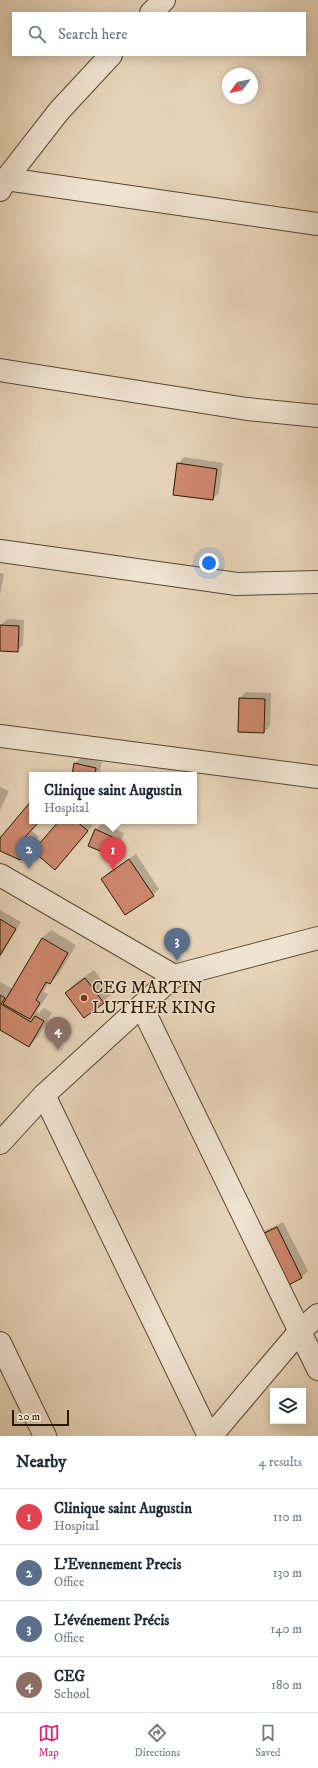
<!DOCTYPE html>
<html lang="en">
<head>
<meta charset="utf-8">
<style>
	:root { --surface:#fff; --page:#f2f2f3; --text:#1f2937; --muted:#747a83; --line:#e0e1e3; --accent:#db2777 }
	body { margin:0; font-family:"IM FELL DW Pica",serif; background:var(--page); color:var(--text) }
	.controls { position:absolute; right:12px; bottom:12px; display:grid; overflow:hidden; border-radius:0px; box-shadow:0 2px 10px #0003 }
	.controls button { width:36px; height:36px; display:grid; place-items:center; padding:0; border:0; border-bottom:1px solid var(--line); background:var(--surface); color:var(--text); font:20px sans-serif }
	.compass { position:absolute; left:222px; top:68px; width:36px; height:36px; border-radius:50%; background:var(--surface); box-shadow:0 2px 10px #0003; rotate:238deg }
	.scale { position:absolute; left:12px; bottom:10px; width:57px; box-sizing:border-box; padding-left:4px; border:2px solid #291801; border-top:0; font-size:11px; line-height:14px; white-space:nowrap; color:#291801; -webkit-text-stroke:3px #efe3d1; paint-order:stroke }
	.you { position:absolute; left:209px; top:563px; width:14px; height:14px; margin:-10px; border:3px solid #fff; border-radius:50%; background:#1a73e8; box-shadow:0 0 0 6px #1a73e833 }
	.badge { display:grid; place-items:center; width:26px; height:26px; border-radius:50%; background:var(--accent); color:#fff; font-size:13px; font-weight:700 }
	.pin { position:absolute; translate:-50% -33px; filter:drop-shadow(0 1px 2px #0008) }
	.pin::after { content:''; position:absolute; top:21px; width:14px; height:12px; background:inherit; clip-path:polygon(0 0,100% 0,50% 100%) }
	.popup { position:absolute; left:29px; top:772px; width:168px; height:52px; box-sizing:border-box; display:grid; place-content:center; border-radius:0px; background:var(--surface); filter:drop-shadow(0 1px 3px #0005); font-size:13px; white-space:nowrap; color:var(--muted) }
	.popup b { font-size:15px; color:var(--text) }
	.popup::after { content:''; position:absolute; left:50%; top:100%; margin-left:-8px; border:8px solid transparent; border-top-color:var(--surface) }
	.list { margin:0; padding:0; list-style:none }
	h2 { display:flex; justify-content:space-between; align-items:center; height:52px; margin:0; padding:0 16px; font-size:17px }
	h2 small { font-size:13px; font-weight:400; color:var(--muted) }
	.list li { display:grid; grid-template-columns:26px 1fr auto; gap:12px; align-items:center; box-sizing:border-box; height:56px; padding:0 16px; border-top:1px solid var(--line) }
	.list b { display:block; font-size:15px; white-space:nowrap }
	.list p { margin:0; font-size:13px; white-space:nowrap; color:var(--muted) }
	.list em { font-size:13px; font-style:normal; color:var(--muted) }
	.icon { flex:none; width:22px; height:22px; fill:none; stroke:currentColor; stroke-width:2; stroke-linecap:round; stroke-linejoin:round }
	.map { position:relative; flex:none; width:318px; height:1436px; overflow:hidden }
	.search { position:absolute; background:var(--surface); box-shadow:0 2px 10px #0003; left:12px; right:12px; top:12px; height:44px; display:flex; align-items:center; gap:10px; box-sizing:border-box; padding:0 14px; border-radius:0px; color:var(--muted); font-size:15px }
	.sheet { height:276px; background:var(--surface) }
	nav { display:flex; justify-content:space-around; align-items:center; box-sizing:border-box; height:56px; border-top:1px solid var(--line); background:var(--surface); font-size:11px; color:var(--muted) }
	nav a { display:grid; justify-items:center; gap:2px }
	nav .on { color:var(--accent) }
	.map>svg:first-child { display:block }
</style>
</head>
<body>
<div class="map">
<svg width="318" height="1436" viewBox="0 0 318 1436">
	<rect width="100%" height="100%" fill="#e7d4b8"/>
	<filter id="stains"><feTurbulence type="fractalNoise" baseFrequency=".005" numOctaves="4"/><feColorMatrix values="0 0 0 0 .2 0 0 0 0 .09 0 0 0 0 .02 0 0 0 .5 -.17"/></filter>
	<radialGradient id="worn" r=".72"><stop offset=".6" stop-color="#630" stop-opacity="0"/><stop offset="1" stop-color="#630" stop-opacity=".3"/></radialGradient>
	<g fill="#0003">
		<polygon points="184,457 223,463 219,493 212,499 178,464"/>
		<polygon points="0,573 4,574 0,595"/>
		<polygon points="7,619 24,620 23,645 17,651 0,650 0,626"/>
		<polygon points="246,692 271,693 270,726 264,732 240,698"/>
		<polygon points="82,757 102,762 99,775 73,775 75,763"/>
		<polygon points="0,787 9,791 0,810"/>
		<polygon points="32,801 32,821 39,821 31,830 39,837 26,853 0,850 0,840"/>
		<polygon points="60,821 89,821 93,825 61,863"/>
		<polygon points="102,824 124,833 118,849 111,855 96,830"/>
		<polygon points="136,854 159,889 153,895 102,879 108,873"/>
		<polygon points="0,910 21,922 0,958"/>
		<polygon points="51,930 76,945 59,974 50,983 49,982 43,992 48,994 37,1011 39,1013 44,1008 52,1013 38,1037 29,1046 0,1029 0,982 13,989 42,938"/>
		<polygon points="94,970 112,994 84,1017 66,993 74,984"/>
		<polygon points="283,1222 308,1271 302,1277 283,1287 258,1238 264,1231"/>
	</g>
	<g fill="#ce886e" stroke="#291801">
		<polygon points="177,463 217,469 213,500 173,495"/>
		<polygon points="0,625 19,626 18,652 0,651"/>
		<polygon points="239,698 265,699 264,733 238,732"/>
		<polygon points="74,763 96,768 95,775 72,775"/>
		<polygon points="32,800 32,821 40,821 25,837 33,844 20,860 0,851 0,838"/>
		<polygon points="59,821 76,821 88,831 55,870 33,851"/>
		<polygon points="95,829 119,840 112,856 88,846"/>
		<polygon points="129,859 154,896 125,915 101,879"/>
		<polygon points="0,919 16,929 0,955"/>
		<polygon points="42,938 68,953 50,984 46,982 36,1000 40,1003 30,1019 3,1004"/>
		<polygon points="85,978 104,1003 84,1018 65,993"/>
		<polygon points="0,995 5,998 1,1004 31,1022 35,1016 44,1021 29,1047 0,1030"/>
		<polygon points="277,1227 302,1278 283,1288 256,1237"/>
	</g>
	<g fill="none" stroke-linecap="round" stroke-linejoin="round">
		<g stroke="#58472f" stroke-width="24">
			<g id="minor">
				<polyline points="151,13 164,0"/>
				<polyline points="6,179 318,224"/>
				<polyline points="0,190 6,179 59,111 111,55"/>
				<polyline points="0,370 247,409 318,416"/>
				<polyline points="0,551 237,584 318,582"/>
				<polyline points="0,736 318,777"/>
				<polyline points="0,875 174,976"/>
				<polyline points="142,1007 318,1369"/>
				<polyline points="44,1095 209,1436"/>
				<polyline points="0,1143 44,1095 174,976 318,938"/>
				<polyline points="0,1343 45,1436"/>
				<polyline points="211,1436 299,1332 318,1315"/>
			</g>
		</g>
		<use href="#minor" stroke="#efe3d1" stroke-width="22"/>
	</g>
	<circle fill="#8f2418" stroke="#efe3d1" stroke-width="1.5" cx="84" cy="998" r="4"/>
	<g text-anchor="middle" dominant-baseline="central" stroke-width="3" stroke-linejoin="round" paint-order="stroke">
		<g font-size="17" fill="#291801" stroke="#efe3d1" text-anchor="start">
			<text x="92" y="988">CEG MARTIN<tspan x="92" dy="20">LUTHER KING</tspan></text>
		</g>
	</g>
	<rect width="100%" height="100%" filter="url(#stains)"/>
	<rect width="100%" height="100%" fill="url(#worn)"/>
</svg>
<div class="controls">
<button><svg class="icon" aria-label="layers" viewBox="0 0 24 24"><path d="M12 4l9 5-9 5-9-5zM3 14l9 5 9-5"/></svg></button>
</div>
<svg class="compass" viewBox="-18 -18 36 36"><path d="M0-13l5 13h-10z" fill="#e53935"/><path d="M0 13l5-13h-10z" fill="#747a83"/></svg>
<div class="scale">20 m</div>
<div class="you"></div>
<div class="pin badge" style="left:113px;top:870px;background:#e0444e">1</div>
<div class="popup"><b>Clinique saint Augustin</b>Hospital</div>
<div class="pin badge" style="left:29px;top:869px;background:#5c6f8a">2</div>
<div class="pin badge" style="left:177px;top:961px;background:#5c6f8a">3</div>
<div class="pin badge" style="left:58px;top:1050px;background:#8d6e63">4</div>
<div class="search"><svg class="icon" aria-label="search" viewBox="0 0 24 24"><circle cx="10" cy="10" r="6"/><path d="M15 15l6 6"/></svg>Search here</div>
</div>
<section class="sheet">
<h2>Nearby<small>4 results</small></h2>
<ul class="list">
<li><span class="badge" style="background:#e0444e">1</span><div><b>Clinique saint Augustin</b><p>Hospital</p></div><em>110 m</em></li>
<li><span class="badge" style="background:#5c6f8a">2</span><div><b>L'Evennement Precis</b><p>Office</p></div><em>130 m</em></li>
<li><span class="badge" style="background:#5c6f8a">3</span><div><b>L'événement Précis</b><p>Office</p></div><em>140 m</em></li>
<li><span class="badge" style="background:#8d6e63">4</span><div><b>CEG</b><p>School</p></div><em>180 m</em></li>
</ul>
</section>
<nav>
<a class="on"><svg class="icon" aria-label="map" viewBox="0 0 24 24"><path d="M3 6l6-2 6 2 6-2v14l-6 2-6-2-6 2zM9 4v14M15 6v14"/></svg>Map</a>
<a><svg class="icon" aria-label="directions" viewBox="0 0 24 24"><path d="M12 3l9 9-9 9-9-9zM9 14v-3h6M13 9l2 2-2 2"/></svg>Directions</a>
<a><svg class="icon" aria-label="saved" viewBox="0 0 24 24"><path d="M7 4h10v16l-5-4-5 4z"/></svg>Saved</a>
</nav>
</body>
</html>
